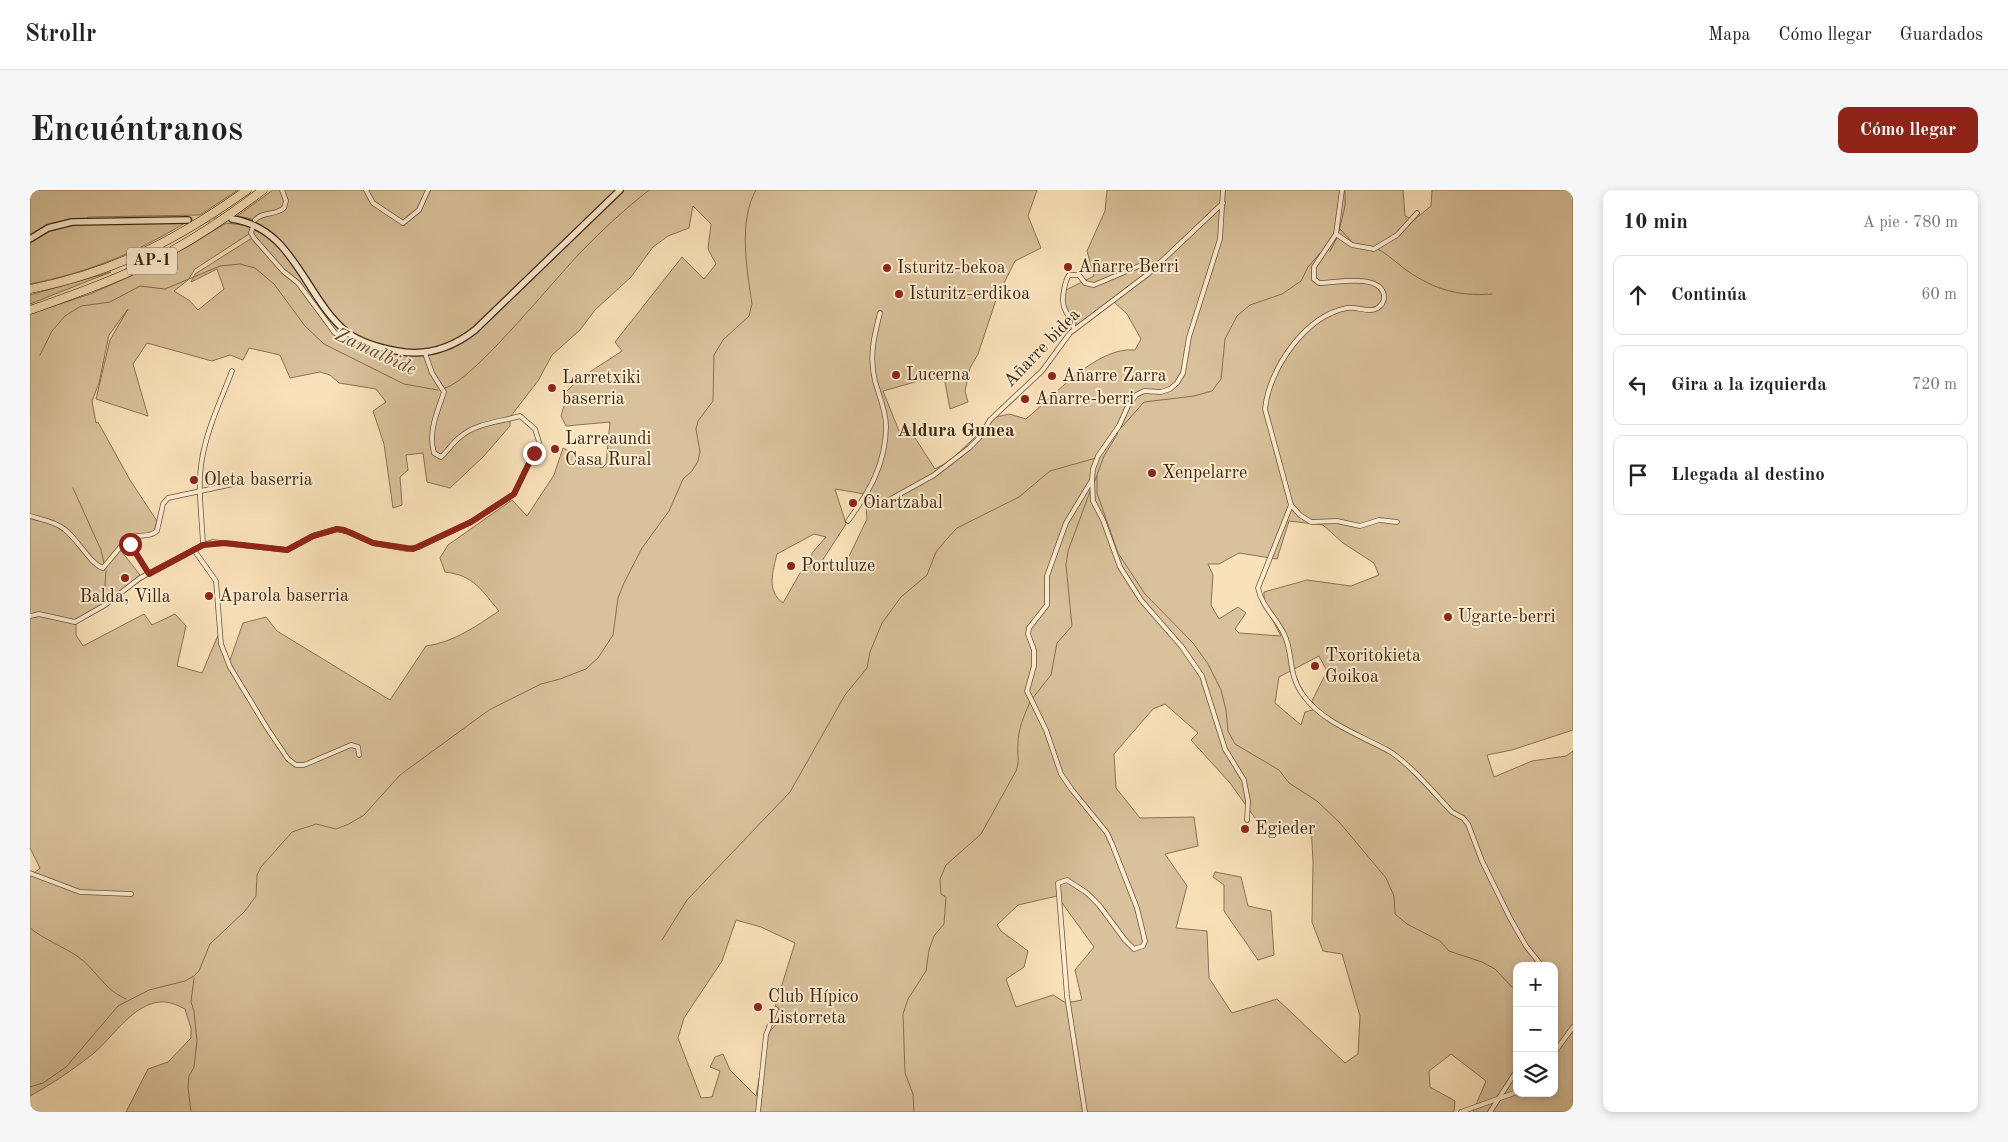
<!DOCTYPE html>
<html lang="es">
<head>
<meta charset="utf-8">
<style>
	:root { --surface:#fff; --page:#f6f6f6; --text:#222; --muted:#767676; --line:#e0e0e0; --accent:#8f2418 }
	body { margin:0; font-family:"Old Standard TT",serif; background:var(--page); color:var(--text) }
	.controls { position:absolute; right:15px; bottom:15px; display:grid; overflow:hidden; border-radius:10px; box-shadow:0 2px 8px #0003 }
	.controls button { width:45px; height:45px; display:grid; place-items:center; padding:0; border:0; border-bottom:1px solid var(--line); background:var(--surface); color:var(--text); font:25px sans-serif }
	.stop { position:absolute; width:15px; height:15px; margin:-11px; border:4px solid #8f2418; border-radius:50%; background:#fff }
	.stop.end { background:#8f2418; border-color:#fff; box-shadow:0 1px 5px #0008 }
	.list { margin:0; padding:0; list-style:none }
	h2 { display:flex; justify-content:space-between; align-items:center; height:65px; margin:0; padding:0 20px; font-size:21px }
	h2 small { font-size:16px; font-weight:400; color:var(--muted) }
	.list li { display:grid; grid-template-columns:32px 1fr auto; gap:15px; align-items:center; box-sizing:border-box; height:80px; margin:0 10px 10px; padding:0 10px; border:1px solid var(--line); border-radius:10px }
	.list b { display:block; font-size:19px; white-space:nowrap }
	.list em { font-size:16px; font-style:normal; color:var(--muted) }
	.icon { flex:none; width:28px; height:28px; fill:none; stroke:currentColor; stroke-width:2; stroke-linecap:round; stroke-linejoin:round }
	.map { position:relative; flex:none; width:1543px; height:922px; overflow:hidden; border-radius:10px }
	header { display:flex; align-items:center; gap:30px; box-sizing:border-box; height:70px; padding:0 25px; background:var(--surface); border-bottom:1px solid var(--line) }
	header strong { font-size:24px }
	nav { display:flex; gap:28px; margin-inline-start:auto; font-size:18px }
	.intro { display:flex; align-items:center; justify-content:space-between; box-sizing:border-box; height:120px; padding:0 30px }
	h1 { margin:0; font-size:35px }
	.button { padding:12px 22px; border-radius:10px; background:var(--accent); color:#fff; font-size:18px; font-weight:700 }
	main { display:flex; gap:30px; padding:0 30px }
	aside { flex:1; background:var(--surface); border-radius:10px; box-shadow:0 2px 8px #0003 }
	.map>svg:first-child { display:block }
</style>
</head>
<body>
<header>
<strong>Strollr</strong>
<nav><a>Mapa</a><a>Cómo llegar</a><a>Guardados</a></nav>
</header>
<div class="intro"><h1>Encuéntranos</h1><a class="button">Cómo llegar</a></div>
<main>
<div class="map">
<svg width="1543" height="922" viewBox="0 0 1543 922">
	<rect width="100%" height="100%" fill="#f9e1b9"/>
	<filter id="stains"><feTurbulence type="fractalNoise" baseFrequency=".004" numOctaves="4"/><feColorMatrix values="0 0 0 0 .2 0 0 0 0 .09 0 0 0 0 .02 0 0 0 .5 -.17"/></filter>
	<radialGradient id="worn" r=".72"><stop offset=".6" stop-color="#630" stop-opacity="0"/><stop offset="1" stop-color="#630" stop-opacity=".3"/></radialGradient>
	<g fill="#d9c19b" stroke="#8b7353" fill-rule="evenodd">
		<path d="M0,0H208L170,25L58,27L53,34L155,33C106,63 56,83 0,94Z"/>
		<path d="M243,0H1007L998,26L1011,58L985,71L967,107L948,164L940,178L935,201L938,212L920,219L914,187L892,190L853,201L869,241L880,240L905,279L920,271L966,227L979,224L996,229C1024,206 1067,156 1105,160L1111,149L1097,124L1083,111L1049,137L1035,118L1034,101L1064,86L1057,61L1075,21L1077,0H1373L1375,26L1384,30L1401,16L1402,0H1543V540L1482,560L1457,565L1464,587L1502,571L1536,566L1543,561V922H1443L1456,891L1421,864L1399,881L1400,897L1425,911L1424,922H96L118,879L138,872L161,848V838L155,819C147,815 139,811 130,812C103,814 83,847 64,863C44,879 22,894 0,906V683L2,685L10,678L0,658V124L60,104L99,87L159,56L196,33L221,36L219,44L165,79L158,90L144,101L160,111L168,120L194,99L187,79L161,92L165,84L222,48L227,30L207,26ZM663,16L681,34L678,59L686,74L674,89L652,67L585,152L592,161L549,189L532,206L536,209L531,226L536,236L580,232L576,274L572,278L533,258L524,285L497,326L482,310L418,355L410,368L415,382C444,385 452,401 469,421C445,437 424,452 396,456L360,510L247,441L236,427L213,433L199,473L189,443L172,483L147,476L156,436L145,424L122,435L114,424L53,456L46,445V431L76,415L113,389L89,358L99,348L124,342L127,331L100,290L68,232L66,233L62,211L69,193L79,145L98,119L80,150L66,209L118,226L103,174L117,153L182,171L200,165L213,170L219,158L250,165L260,188L290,182L300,185L309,193L346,199L356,212L343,221L354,254L363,318L372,315L370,287L378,280L376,265L393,263L397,292L420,298L453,267L480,236V227L508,191L522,165L550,140L565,120L601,87L623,57L638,46L659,38ZM805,299L835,304L837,329L811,383L792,371L816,334ZM1259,331L1293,335L1313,353L1344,373L1349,385L1321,396L1277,390L1234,402V414L1251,446L1209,443L1205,439L1216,423L1208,417L1189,429L1181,415L1183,385L1178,374H1189L1209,363L1247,369ZM784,344L796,347L782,363L781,375L770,383L753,413C736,401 743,381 747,364ZM1289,466L1297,481L1282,511L1286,519L1275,522L1271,535L1245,513L1249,487ZM1135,514L1168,543L1161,550L1200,593L1240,649L1260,635L1281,634L1283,672L1282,732L1293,761L1312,764L1330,826L1328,864L1315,873L1247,809L1202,823L1179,788L1177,741L1146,738L1157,696L1135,664L1168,656L1164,627L1110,628L1086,598L1084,564L1123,519ZM1027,706L1064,757L1045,780L1052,810L1036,813L1023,805L986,817L976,789L994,777L998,761L971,741L967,735L988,715ZM706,730L731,737L765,753L745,817L757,823L737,844L726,906L700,880L693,864L685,867L680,877L690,881L682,907L671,908L648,848L654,828L692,771ZM1487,776H1524V903H1487Z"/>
		<polygon points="81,82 0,114 0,105"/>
		<polygon points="1185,682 1211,687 1218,716 1241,721 1244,765 1228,770 1194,721 1194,695 1183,687"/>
	</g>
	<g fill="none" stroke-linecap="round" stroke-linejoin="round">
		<g stroke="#876f50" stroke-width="1">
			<polyline points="1310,39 1323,53"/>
			<polyline points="1309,41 1315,16 1315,0"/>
			<path d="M1346,58C1356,63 1363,70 1371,76C1399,98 1427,107 1462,104"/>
			<polyline points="1300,61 1307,48"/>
			<polyline points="10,165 22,141 35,126 51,116 80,112 110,96 135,99 190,76 210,74 225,78 244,94 275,136 294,154 374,194 408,200"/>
			<path d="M415,198C443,191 526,87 552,61C573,39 595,19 619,0"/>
			<polyline points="1092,237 1114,212 1164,206 1182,201 1191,189 1195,149 1207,126 1220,115 1252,104 1271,91 1278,77 1290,63"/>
			<polyline points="1067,286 1067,303 1088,363 1115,404 1163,453 1178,474 1191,500 1196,520 1198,541 1205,554 1249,580 1259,593 1287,611 1310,633 1356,688 1364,706 1365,724 1377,734 1410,751 1419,761 1452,772 1465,779 1483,798"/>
			<polyline points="1064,293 1074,266 1088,243"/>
			<polyline points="43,298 71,360 74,373"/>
			<polyline points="74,411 76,380"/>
			<polyline points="1002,509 1021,485 1027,453 1042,436 1036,375 1038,361 1061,299"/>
			<path d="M0,738C15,750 32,756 47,766C66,779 74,800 96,809"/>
			<polyline points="632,750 657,710 760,602 815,505 837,478 840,462 852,433 871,407 897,385 906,362 915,351 927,338 989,307 1020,281 1066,268"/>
			<path d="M0,897L13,893L36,877L88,816L119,800L155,791L164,786L169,781L180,754L215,721L226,706L227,685L231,677L262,642L286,634L306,639L319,634L334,625L370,585L459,520L511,494L530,489L556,479L568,468L583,445L588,408L594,393L612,358L639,321L653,289L662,281L668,271L670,262L666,239L668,231L683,211L684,165L693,150L719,126L722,114C717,80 708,31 726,0"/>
			<polyline points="161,922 158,897 159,886 164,877 167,851 164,821 161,812 164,788"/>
			<path d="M884,922L883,904L875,883L873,824L878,809L896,781L899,760L904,746L914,734L916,707L911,704L910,689L916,675L951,644L986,581C990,571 987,564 988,554C988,539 994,526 1000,512"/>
		</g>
		<polyline stroke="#d3bb96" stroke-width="5.5" stroke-dasharray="5.5 3" stroke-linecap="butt" points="158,30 191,30"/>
		<g stroke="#6c5436" stroke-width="5.5">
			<g id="minor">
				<polyline points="336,0 343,13 373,33 389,20 398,0"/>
				<path d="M1312,0L1306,44L1284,77V89L1289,93C1305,93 1346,84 1353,102C1355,107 1354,113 1350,116C1342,125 1328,116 1317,118C1275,126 1239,179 1235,219L1261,315L1228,398C1232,417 1246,427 1254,444C1264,464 1257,483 1273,505C1293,533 1330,545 1359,561C1379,573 1405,604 1422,622L1433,628L1438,634L1452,671L1480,728L1496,756L1512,776"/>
				<path d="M225,30C233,21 245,26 254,18L256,11L252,0"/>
				<polyline points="223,36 221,43 224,48 253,81 268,93 305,143 313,147 319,143"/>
				<polyline points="1306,44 1322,55 1344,59 1367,45 1387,23"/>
				<path d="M1044,140C1043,128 1037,127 1034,117C1031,109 1035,91 1039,85H1049L1055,93L1064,95L1109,76L1131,73"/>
				<polyline points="1062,290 1063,311 1073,330 1090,377 1111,410 1152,457 1172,486 1195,559 1214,590 1218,611 1217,630"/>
				<polyline points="834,309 852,314 904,285 939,258 949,248 960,230 1012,181 1040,143 1118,84 1193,13"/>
				<polyline points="1261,315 1270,325 1281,332 1307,331 1330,336 1349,330 1367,332"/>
				<path d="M0,326C12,330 24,331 34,339C48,349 60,374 73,378L97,349C107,343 118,349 127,341L133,314L138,308L208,293"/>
				<path d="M818,331C839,302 856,274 856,236C856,221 849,205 845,191C839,167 844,146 850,123"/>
				<path d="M173,355C172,327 167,297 172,269C177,239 191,210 202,181"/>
				<polyline points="91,358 98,354 102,356 119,384"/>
				<polyline points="164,360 186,391 191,454 200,477 237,538 258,569 266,575 274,575 321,555 328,557 329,565"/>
				<path d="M0,426L9,424L45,432L75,415L110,388L173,355L183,352L257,360L283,346L307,339L322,343L343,353L377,359L389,357L441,332L484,304L509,252L505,239L490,226C470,232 446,233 430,247C423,252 418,261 411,267L404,263C398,241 407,223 414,202L402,183L395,163"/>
				<polyline points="0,683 50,702 101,704"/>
				<polyline points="1524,863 1543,837"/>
				<polyline points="728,922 736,845 746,819"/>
				<polyline points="1055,922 1037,806 1028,693 1037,690 1057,703 1069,715 1095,750 1104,759 1113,756 1115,751 1107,718 1082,654 1077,643 1042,600 1031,584 1016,540 997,501 1004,476 1004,460 998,444 999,438 1017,415 1017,386 1036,333 1062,290 1063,279 1068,266 1089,236 1098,216 1106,205 1114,201 1131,202 1140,199 1147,193 1153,183 1159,147 1190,49 1193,0"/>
				<polyline points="1431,922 1487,902"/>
				<polyline points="1460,922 1487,880"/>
			</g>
		</g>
		<g stroke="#3d250b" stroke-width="8">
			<g id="secondary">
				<path d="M202,29C265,38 274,108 318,143C332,153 351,158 367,161C397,167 422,158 445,140L590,0"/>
				<polyline points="0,49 18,38 42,32 158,30"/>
			</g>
		</g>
		<g stroke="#3d250b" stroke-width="9">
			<g id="motorway">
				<path d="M0,99C85,82 147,50 217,0"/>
				<path d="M0,120C37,107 75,94 110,77C153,57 195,29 233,0"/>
			</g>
		</g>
		<use href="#minor" stroke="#fbecd2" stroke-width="4"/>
		<use href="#secondary" stroke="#fbecd2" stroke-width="5.5"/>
		<use href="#motorway" stroke="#f9e1b9" stroke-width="8"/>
	</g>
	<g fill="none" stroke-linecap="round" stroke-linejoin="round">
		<polyline stroke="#8f2418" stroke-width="6" points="100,354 119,384 173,355 195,353 257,360 283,346 307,339 314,340 343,353 383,359 441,332 484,304 504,263"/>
	</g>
	<g fill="#8f2418" stroke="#fbecd2" stroke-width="2">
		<circle cx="1038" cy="77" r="5"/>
		<circle cx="857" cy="78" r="5"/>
		<circle cx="869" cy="104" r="5"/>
		<circle cx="866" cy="185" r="5"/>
		<circle cx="1022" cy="186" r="5"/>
		<circle cx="522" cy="198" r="5"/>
		<circle cx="995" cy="209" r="5"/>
		<circle cx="525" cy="259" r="5"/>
		<circle cx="1122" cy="283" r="5"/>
		<circle cx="164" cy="290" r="5"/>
		<circle cx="823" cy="313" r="5"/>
		<circle cx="761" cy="376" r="5"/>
		<circle cx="95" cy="388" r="5"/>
		<circle cx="179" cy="406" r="5"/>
		<circle cx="1418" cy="427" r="5"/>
		<circle cx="1285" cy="476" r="5"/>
		<circle cx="1215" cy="639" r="5"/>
		<circle cx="728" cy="817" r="5"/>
	</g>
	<g text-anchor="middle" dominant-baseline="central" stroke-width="4" stroke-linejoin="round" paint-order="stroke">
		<rect fill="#fbecd2" stroke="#766147" stroke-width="1" x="97" y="57.5" width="50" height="27" rx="4"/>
		<g font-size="16" font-weight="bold" fill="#3d250b">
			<text x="122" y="71">AP-1</text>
		</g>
		<g font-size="18" fill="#3d250b" stroke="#fbecd2" text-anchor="start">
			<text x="1048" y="77">Añarre Berri</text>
			<text x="867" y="78">Isturitz-bekoa</text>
			<text x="879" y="104">Isturitz-erdikoa</text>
			<text x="876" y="185">Lucerna</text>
			<text x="1032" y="186">Añarre Zarra</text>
			<text x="532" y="188">Larretxiki<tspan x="532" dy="21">baserria</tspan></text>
			<text x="1005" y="209">Añarre-berri</text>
			<text x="535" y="249">Larreaundi<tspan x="535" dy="21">Casa Rural</tspan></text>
			<text x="1132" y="283">Xenpelarre</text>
			<text x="174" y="290">Oleta baserria</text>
			<text x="833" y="313">Oiartzabal</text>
			<text x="771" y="376">Portuluze</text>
			<text x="189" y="406">Aparola baserria</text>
			<text x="95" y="407" text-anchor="middle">Balda, Villa</text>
			<text x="1428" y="427">Ugarte-berri</text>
			<text x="1295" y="466">Txoritokieta<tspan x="1295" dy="21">Goikoa</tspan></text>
			<text x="1225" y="639">Egieder</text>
			<text x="738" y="807">Club Hípico<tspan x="738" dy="21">Listorreta</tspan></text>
		</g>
		<g font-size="18" fill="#3d250b" stroke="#fbecd2">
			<text transform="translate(1012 158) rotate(-46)">Añarre bidea</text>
		</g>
		<g font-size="19" font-style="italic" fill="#624a2e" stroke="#fbecd2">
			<text transform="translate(345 163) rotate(25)">Zamalbide</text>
		</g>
		<g font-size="19" font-weight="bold" fill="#3d250b" stroke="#fbecd2">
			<text x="926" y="241">Aldura Gunea</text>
		</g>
	</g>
	<rect width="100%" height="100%" filter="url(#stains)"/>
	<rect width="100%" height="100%" fill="url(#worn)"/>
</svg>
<div class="controls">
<button>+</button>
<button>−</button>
<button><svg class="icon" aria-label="layers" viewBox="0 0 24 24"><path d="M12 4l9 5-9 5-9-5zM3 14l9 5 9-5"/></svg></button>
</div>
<div class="stop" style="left:100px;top:354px"></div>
<div class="stop end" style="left:504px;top:263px"></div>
</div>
<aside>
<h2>10 min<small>A pie · 780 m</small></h2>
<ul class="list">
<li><svg class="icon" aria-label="ahead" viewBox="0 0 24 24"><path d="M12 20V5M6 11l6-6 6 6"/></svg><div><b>Continúa</b></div><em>60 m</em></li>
<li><svg class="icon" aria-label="left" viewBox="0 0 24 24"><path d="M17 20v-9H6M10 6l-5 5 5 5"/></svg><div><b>Gira a la izquierda</b></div><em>720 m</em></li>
<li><svg class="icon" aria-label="arrive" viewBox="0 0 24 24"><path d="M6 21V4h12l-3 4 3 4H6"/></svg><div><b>Llegada al destino</b></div></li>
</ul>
</aside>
</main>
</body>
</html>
